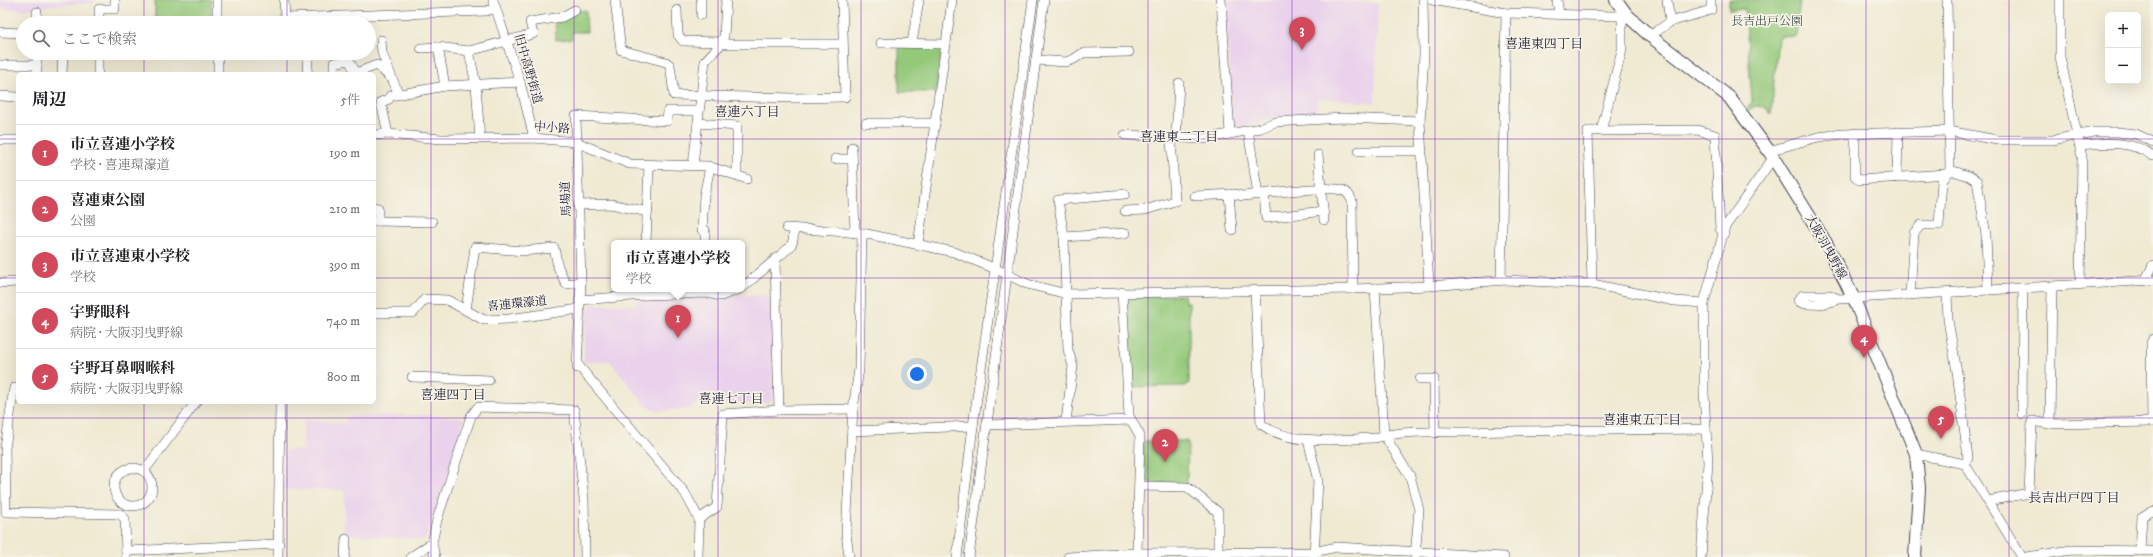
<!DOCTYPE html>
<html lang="ja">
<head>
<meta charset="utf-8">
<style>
	:root { --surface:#fff; --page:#f6f6f6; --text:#202124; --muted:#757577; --line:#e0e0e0; --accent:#d1495b }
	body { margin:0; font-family:"IM FELL DW Pica","Noto Serif JP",serif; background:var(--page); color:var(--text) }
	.controls { position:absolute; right:12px; top:12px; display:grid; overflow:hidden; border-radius:6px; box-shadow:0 4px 16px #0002 }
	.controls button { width:36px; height:36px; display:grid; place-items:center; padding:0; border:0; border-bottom:1px solid var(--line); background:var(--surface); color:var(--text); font:20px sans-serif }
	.you { position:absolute; left:917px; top:374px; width:14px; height:14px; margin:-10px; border:3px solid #fff; border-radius:50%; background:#1a73e8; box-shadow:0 0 0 6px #1a73e833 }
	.badge { display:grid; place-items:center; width:26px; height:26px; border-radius:50%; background:var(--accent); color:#fff; font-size:13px; font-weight:700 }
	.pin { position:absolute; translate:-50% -33px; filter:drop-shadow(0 1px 2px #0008) }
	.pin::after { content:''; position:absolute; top:21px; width:14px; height:12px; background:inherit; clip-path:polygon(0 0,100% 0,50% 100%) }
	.popup { position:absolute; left:611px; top:240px; width:134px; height:52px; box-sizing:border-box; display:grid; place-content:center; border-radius:6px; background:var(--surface); filter:drop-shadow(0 1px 3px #0005); font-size:13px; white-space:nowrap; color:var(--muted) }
	.popup b { font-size:15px; color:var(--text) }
	.popup::after { content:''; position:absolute; left:50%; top:100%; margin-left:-8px; border:8px solid transparent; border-top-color:var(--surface) }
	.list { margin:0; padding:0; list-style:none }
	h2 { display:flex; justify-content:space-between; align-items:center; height:52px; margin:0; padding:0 16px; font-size:17px }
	h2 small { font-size:13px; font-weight:400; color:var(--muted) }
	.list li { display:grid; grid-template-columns:26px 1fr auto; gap:12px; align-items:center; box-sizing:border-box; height:56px; padding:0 16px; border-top:1px solid var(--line) }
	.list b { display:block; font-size:15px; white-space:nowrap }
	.list p { margin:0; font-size:13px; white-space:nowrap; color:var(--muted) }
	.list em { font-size:13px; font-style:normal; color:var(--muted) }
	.icon { flex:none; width:22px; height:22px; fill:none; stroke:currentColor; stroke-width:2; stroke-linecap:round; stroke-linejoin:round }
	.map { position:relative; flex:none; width:2153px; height:557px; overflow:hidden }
	.search { position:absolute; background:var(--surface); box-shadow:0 4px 16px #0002; left:16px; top:16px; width:360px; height:44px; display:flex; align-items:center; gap:10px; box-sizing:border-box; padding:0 14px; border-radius:22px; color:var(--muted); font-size:15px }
	.panel { position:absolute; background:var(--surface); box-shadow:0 4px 16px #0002; left:16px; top:72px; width:360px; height:332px; border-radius:6px }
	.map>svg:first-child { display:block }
</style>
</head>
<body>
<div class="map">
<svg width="2153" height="557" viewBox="0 0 2153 557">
	<rect width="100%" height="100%" fill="#f7f3e8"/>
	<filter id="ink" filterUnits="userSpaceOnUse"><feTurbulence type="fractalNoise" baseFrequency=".025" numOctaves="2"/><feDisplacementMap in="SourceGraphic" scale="8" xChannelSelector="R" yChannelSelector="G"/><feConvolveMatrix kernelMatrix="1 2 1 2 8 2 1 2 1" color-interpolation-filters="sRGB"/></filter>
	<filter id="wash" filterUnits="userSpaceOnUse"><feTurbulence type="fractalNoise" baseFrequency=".012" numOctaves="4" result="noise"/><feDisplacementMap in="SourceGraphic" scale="16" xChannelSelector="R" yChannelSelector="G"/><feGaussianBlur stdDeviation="0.9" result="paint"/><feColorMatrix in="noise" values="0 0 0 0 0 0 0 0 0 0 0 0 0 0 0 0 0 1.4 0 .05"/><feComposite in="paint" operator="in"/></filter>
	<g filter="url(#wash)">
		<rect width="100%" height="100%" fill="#f0ead3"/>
		<g fill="#ead1ec">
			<polygon points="0,0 94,0 94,3 46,6 24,10 0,8"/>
			<polygon points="1311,0 1378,3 1375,103 1318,98 1318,116 1271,118 1256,125 1233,127 1225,1"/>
			<polygon points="739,295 772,296 773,399 769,403 696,405 688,409 657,411 647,407 610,361 584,362 585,315 592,304 636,305 637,300 703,296 716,300"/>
			<polygon points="424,415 463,418 463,422 449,472 425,540 343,534 345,490 284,489 285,450 303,450 303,419 345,423 346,416"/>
		</g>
		<g fill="#94c97a" stroke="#5b765a">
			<polygon points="155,0 211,0 212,23 155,23"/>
			<polygon points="1729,0 1800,0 1796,37 1782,36 1778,38 1771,115 1765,107 1755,106 1749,110 1747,108 1752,102 1745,9 1729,10"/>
			<polygon points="586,10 587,32 572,32 572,39 556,40 555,19 577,11"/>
			<polygon points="899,45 942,47 936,92 899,92"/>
			<polygon points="1184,295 1185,302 1189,302 1189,383 1186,386 1131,387 1127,299 1131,296"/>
			<polygon points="1145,441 1186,441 1188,443 1187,485 1143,482 1143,443"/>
		</g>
	</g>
	<g filter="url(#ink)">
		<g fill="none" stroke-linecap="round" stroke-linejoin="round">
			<g stroke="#414052" stroke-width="10">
				<g id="minor">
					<polyline points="217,0 217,23"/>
					<polyline points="284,0 285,18 486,11 496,8"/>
					<polyline points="493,0 520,82 534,138"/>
					<polyline points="615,0 621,50 666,62 670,65 674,95 793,98 845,97 842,0"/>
					<polyline points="701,0 701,15"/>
					<polyline points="1221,0 1230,133"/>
					<polyline points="1423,0 1424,54 1420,121 1429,286"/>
					<polyline points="1432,0 1506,13 1614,16 1627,15"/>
					<polyline points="1557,0 1559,14"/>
					<polyline points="1667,0 1670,22"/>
					<polyline points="2060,0 2060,57 2082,157 2080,284"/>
					<polyline points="677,10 678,35 683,41 722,42"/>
					<polyline points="37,23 37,12"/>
					<polyline points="99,23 99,9 115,9 115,0"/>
					<polyline points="0,32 23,33"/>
					<polyline points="1650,36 1670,22 1711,10 1711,0"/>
					<polyline points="381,40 382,53 398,93"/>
					<polyline points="881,43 946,44"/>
					<polyline points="912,43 919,0"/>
					<polyline points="721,44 843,44"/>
					<polyline points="438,47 445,86"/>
					<polyline points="421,48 438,47 469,51 533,34 530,22 562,17 575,10"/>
					<polyline points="469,51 476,85 480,139"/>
					<polyline points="218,53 218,74"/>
					<polyline points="1036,60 1066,62 1074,59 1083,53 1129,52"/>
					<polyline points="0,65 37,65"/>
					<polyline points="37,74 37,53"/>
					<polyline points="62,74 63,53"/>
					<polyline points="98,74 98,53"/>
					<polyline points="307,74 308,53"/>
					<polyline points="334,74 334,63 349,60 356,73 377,65 392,79"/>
					<polyline points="0,96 18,97"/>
					<polyline points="698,123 737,126 737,175"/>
					<polyline points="866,123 935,123"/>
					<polyline points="1248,130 1258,195"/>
					<polyline points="1601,131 1622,50 1622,16"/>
					<polyline points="1855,133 1855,176 1859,180 1946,174"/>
					<polyline points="388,134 381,102 389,99 390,96 445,86 520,82"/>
					<polyline points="374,135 388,134 441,139 534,138 576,142 630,164 708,166 747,179"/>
					<polyline points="1125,135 1203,139 1261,128 1275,122 1342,118 1420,121"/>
					<polyline points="1176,138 1179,83"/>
					<polyline points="0,140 18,140"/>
					<path d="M2079,145C2103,143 2132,140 2153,156"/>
					<polyline points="852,147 855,233"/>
					<polyline points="1359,151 1422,151"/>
					<polyline points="1769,151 1818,137 1843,134 1949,131 1997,140 2053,140 2094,132 2118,132 2136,134 2153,142"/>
					<polyline points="1318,155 1324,220"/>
					<polyline points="835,159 852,159"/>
					<polyline points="693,165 705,61 721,44 724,36 726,0"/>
					<polyline points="1950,170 1969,176 1977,181 1986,235 1988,290"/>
					<polyline points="1897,178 1898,132"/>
					<polyline points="1229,194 1232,230"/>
					<polyline points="1264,194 1266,218 1323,211"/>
					<path d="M1195,196L1235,194L1242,196C1265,194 1323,185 1342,190C1348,192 1350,196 1352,201L1353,289"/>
					<polyline points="578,205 611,204 648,212"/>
					<polyline points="374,207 378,208 378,221"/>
					<polyline points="1125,211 1145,210 1175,201 1171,138"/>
					<polyline points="374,221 432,222"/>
					<polyline points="787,228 862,233 954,252 996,269 1027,284 1067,294 1353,289 1429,286 1506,280 1592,284 1675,301 1704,303"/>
					<polyline points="702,230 704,196 710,167"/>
					<polyline points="705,230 705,243"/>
					<polyline points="1064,237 1126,233"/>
					<polyline points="646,243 649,165"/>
					<polyline points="918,245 952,0"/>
					<polyline points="775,259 779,410"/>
					<polyline points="1501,280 1506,13"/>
					<polyline points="2145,281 2153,265"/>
					<polyline points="0,283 18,282"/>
					<polyline points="1592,284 1588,131 1697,130 1715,135 1720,229 1724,233"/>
					<polyline points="742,288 790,247 793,241 794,229"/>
					<polyline points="1375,288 1384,435 1410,476 1419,510 1415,557"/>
					<path d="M1255,290L1261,424C1291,447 1339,439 1375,438C1401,430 1443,432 1472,432C1550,430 1628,430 1706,429"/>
					<polyline points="1122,292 1129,416 1140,436 1137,553"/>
					<polyline points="1947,293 1948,320 1957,372 1968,458 1965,464"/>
					<polyline points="1910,295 1914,233 1921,225 1939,225 1942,181 1950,170 1947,0"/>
					<path d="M1839,299L1830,295H1803L1798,300C1803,308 1831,303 1839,299L2153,280"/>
					<polyline points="579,300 646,295 707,293 721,296 740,289"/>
					<polyline points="466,310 475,247 523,251 554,248 558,267 566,284 581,282"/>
					<polyline points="374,313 413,313 425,299 447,300 484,320 509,319 579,309"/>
					<polyline points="578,365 685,493 699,519 698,557"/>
					<polyline points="577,368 581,282 576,116 667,121 668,111 698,111"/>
					<polyline points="412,377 489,380"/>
					<polyline points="1420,379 1434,379 1435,433"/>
					<polyline points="14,388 5,448 6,512 120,514"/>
					<polyline points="2022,414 2023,288"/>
					<polyline points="1066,421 1073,366 1068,350 1064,237 1058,200 1125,194"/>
					<polyline points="2152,422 2151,343 2153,339"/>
					<polyline points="2050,424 2052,286"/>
					<polyline points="987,425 1131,420"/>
					<polyline points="852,431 973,426"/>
					<polyline points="1308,440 1318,481 1314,556"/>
					<polyline points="1916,454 1965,464 2022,557"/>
					<circle cx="133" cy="487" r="19"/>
					<polyline points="144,471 196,402"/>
					<polyline points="1139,486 1187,487 1218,512 1218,553"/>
					<polyline points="1988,501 2029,493 2032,421 2050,424 2153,422"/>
					<polyline points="120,514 125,519 126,556"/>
					<polyline points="699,519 717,507 723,414 779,410 853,409"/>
					<polyline points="126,551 279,544"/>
					<polyline points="2140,551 2142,516 2153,511"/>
					<polyline points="278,557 280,402"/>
					<polyline points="345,557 346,539"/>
					<polyline points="411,557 432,543"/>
					<polyline points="435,557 432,543 437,520 471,416 478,407 574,410 584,498 585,557"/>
					<polyline points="849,557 846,532 853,409 859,369 862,233"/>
					<polyline points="957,557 973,426 1033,0"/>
					<polyline points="969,557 1044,0"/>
					<polyline points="1068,557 1137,553 1313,552 1337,547 1504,557"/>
					<polyline points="1701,557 1708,463 1704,393 1704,303 1725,227 1773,158"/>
					<polyline points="2027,557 2071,550 2153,551"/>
				</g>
			</g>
			<g stroke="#414052" stroke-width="14">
				<polyline id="major" points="1616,0 1627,15 1650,36 1729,97 1769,151 1826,243 1854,299 1916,454 1919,488 1915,557"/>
			</g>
			<use href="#minor" stroke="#fff" stroke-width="9"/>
			<use href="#major" stroke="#fff" stroke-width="12"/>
		</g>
	</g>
	<path fill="none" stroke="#7b2cbf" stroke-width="1" stroke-opacity="0.55" d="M144,0V23M287,0V23M431,0V557M574,0V557M718,0V557M861,0V557M1005,0V557M1148,0V557M1292,0V557M1435,0V557M1579,0V557M1722,0V557M1866,0V557M2009,0V557M144,53V74M287,53V74M0,139H18M374,139H2153M0,278H18M374,278H2153M144,402V557M287,402V557M0,418H2153"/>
	<g text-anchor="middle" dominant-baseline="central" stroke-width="3.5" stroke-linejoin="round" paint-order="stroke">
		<g font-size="12" fill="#44544e" stroke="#f7f3e8">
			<text x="1767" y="21">長吉出戸公園</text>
		</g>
		<g font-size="12" fill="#22223b" stroke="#f7f3e8">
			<text transform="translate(528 69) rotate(74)">旧中高野街道</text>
			<text transform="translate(552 128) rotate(4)">中小路</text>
			<text transform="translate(566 199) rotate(-92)">馬場道</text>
			<text transform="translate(1826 247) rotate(61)">大阪羽曳野線</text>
			<text transform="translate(517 304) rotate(-6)">喜連環濠道</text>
		</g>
		<g font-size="13" fill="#22223b" stroke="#f7f3e8">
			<text x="1544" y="44">喜連東四丁目</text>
			<text x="747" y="112">喜連六丁目</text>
			<text x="1179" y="137">喜連東二丁目</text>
			<text x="453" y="395">喜連四丁目</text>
			<text x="731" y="399">喜連七丁目</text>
			<text x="1642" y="420">喜連東五丁目</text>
			<text x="2074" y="498">長吉出戸四丁目</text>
		</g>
	</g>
</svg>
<div class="controls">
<button>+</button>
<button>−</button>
</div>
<div class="you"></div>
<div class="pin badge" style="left:678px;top:338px">1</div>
<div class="popup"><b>市立喜連小学校</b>学校</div>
<div class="pin badge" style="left:1165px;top:462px">2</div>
<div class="pin badge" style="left:1302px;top:50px">3</div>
<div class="pin badge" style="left:1864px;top:358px">4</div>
<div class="pin badge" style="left:1941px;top:439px">5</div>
<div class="search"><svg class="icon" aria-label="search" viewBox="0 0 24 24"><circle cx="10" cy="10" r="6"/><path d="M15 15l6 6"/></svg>ここで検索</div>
<section class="panel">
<h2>周辺<small>5件</small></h2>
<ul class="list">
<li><span class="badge">1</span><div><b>市立喜連小学校</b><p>学校 · 喜連環濠道</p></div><em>190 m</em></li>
<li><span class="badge">2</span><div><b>喜連東公園</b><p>公園</p></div><em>210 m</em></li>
<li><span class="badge">3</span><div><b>市立喜連東小学校</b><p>学校</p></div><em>390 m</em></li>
<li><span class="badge">4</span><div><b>宇野眼科</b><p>病院 · 大阪羽曳野線</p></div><em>740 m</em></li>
<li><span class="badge">5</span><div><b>宇野耳鼻咽喉科</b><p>病院 · 大阪羽曳野線</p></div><em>800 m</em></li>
</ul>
</section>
</div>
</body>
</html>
